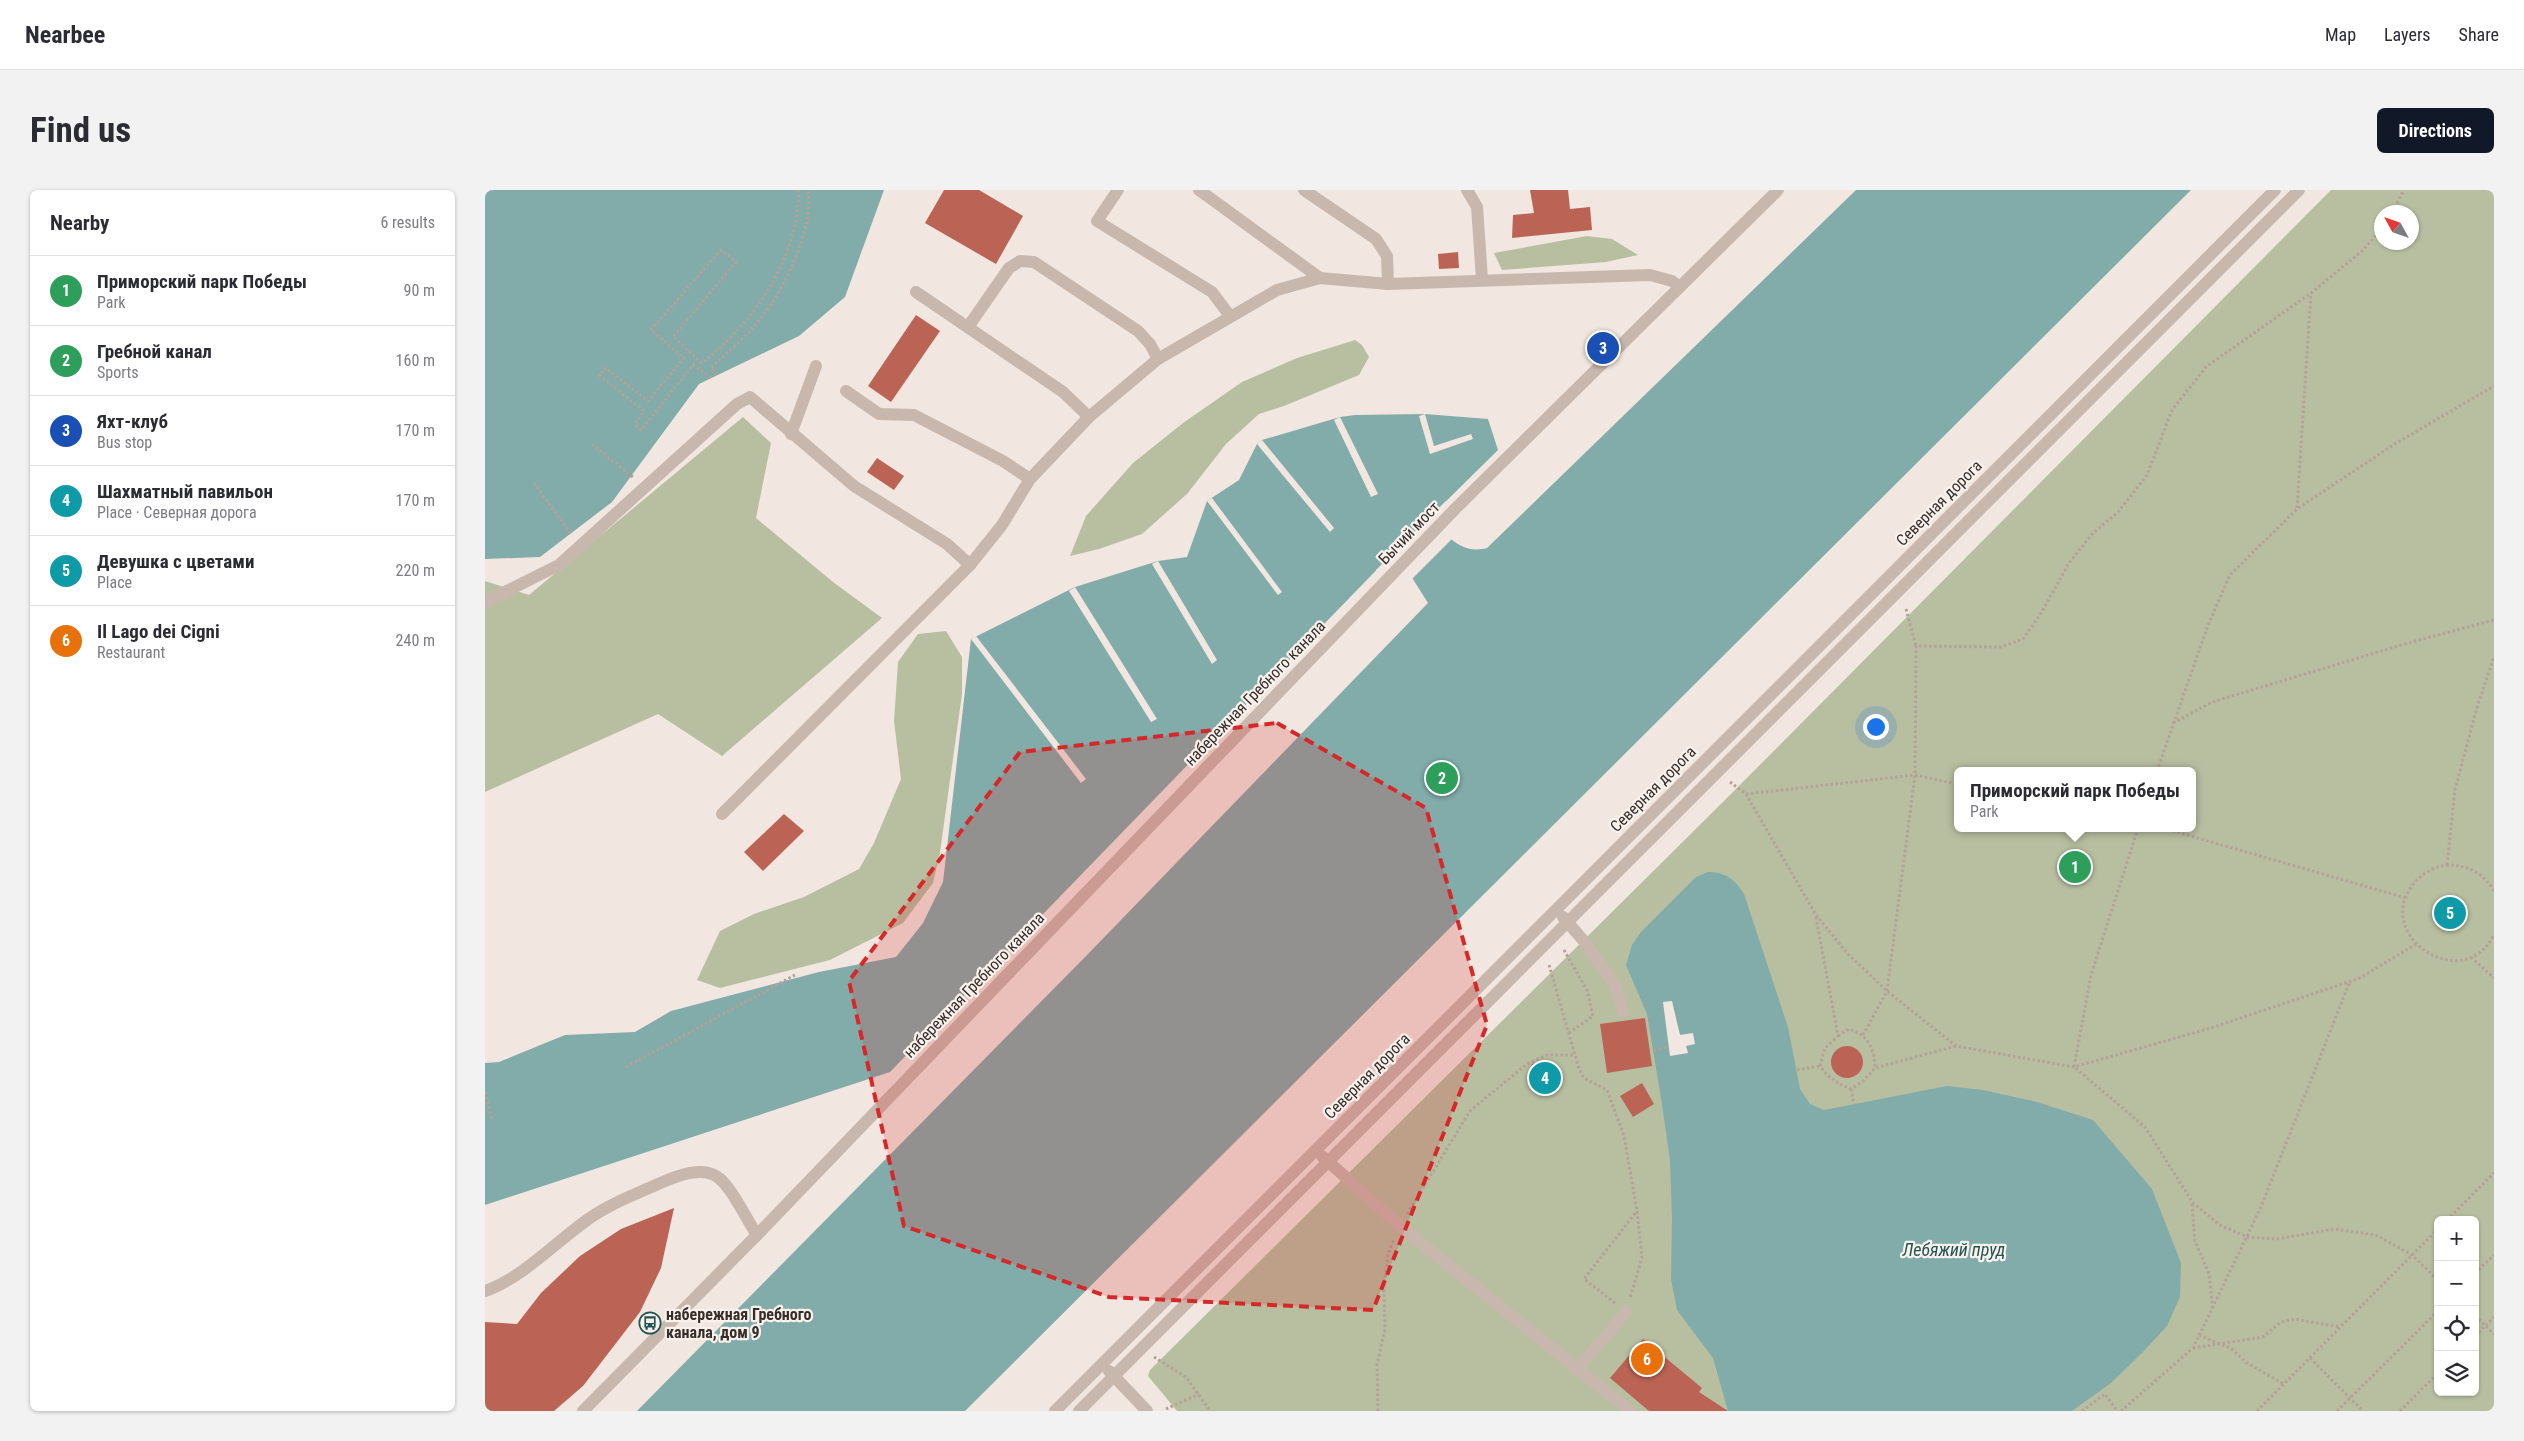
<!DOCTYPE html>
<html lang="en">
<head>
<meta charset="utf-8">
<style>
	:root { --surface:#fff; --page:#f2f2f3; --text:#2b2b33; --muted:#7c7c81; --line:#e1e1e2; --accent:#111827 }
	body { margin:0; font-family:"Roboto Condensed",sans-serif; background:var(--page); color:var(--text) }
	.controls { position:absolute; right:15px; bottom:15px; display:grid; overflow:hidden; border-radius:8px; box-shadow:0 1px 4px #0004 }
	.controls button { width:45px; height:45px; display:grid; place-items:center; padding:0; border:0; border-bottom:1px solid var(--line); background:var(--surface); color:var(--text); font:25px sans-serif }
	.compass { position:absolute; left:1889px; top:15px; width:45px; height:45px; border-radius:50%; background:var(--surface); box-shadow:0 1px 4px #0004; rotate:310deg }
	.you { position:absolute; left:1390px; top:536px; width:18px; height:18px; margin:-12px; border:4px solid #fff; border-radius:50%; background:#1a73e8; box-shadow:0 0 0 8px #1a73e833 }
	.badge { display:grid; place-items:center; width:32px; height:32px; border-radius:50%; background:var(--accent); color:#fff; font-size:16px; font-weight:700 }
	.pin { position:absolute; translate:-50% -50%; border:2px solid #fff; box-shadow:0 1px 5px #0006 }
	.popup { position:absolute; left:1469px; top:577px; width:242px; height:65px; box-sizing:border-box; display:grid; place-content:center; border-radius:8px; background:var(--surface); filter:drop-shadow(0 1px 4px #0005); font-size:16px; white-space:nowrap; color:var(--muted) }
	.popup b { font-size:19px; color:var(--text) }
	.popup::after { content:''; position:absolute; left:50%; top:100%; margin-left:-10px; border:10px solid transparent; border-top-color:var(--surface) }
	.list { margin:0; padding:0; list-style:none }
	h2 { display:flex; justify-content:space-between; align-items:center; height:65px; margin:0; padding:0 20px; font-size:21px }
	h2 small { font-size:16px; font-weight:400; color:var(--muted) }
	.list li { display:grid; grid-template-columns:32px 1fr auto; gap:15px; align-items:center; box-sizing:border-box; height:70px; padding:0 20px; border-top:1px solid var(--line) }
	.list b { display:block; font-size:19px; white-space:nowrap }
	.list p { margin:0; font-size:16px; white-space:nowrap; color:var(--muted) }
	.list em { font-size:16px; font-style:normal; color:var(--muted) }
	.icon { flex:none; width:28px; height:28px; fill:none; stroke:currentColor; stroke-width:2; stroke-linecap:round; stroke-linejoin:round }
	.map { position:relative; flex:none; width:2009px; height:1221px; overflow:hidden; border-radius:8px }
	header { display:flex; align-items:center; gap:30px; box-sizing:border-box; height:70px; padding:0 25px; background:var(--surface); border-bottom:1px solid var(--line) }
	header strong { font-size:24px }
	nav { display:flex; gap:28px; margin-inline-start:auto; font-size:18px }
	.intro { display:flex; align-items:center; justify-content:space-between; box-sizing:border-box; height:120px; padding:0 30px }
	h1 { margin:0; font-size:35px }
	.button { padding:12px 22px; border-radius:8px; background:var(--accent); color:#fff; font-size:18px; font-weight:700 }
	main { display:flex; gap:30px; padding:0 30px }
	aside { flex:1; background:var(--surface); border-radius:8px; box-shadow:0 1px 4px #0004 }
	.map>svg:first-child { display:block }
</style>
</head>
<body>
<header>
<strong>Nearbee</strong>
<nav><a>Map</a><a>Layers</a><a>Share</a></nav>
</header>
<div class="intro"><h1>Find us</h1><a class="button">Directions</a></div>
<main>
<aside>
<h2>Nearby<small>6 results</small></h2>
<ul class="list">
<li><span class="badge" style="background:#2e9e5b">1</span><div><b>Приморский парк Победы</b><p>Park</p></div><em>90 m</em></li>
<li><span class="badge" style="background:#2e9e5b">2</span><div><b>Гребной канал</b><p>Sports</p></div><em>160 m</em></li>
<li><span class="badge" style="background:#1a4fb4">3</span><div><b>Яхт-клуб</b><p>Bus stop</p></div><em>170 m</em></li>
<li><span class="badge" style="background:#0f9aa8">4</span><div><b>Шахматный павильон</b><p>Place · Северная дорога</p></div><em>170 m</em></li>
<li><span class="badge" style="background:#0f9aa8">5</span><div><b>Девушка с цветами</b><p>Place</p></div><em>220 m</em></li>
<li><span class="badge" style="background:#e8710a">6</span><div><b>Il Lago dei Cigni</b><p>Restaurant</p></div><em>240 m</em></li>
</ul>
</aside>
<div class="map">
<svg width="2009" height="1221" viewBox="0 0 2009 1221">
	<rect width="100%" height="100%" fill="#f1e7e0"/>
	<g fill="#b8bfa1" fill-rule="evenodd">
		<path d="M1846,0H2009V1221H692L663,1186L665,1180L1245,605ZM1896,22H1926V52H1896ZM1472,581H1708V638H1472ZM1953,1030H1990V1202H1953Z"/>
		<polygon points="1102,46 1127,49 1153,65 1121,72 1017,80 1009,63"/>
		<polygon points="870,150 877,155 884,167 874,185 799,216 774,224 741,254 702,304 657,344 614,359 585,366 601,326 648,273 698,233 757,192 812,168"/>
		<polygon points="258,227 286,253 271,328 348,392 397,428 237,566 173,524 0,602 0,391 44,405"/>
		<polygon points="461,441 477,467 477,504 455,662 448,693 418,733 345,770 235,798 212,790 235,741 269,724 319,707 374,679 389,653 416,589 409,531 413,472 433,444"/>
	</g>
	<g fill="#81aca9">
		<polygon points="0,0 399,0 360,107 314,146 214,194 127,312 55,367 0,369"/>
		<path d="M1371,0H1706L480,1221H152L603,764L943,413L926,386L906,365L405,882L0,1015V873L14,872L80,845L150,842L186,821L334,782L411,767L438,733L458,692L486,449L590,397L673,371L702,367L722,311L754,290L772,254L777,250L855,227L870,225L940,224L1003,229L1013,260L945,327C962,345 975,365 1002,358Z"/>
		<path d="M1223,682C1240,682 1250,689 1259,704L1303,837L1315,899L1325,914L1339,920L1462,896L1498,900L1552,912L1608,930L1667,999L1696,1073L1695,1107L1682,1136L1657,1163L1626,1193L1587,1221H1243L1228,1168L1192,1120L1186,1090L1187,1027L1185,970L1176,908L1162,824L1141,775L1147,755L1156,742L1211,687Z"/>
	</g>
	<g fill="#f1e7e0">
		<polygon points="940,224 949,256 986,244 988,249 945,264 934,226"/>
		<polygon points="855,227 893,304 886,307 849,230"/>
		<polygon points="777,250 849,338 845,342 772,254"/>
		<polygon points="727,308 797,402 793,405 722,311"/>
		<polygon points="961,311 963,312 948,327 969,347 926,390 906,369 893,382 891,380"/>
		<polygon points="673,371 732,470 727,474 667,374"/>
		<polygon points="590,397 672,529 666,532 584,401"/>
		<polygon points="491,446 601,589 596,593 486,449"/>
		<polygon points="1187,811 1195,845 1208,843 1210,854 1201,856 1203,863 1185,866 1178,812"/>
	</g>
	<g fill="#bb6354">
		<polygon points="459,0 494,0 538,26 511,74 440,33"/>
		<polygon points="1045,0 1083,0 1085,19 1105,17 1107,40 1027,48 1028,25 1049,23"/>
		<polygon points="973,62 974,78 954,79 953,64"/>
		<polygon points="431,125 455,141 406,212 383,196"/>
		<polygon points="392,268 419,286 409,300 382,282"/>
		<polygon points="299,624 319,641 278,681 259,662"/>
		<polygon points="1160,828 1167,876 1122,883 1115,834"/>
		<circle cx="1362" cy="872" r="16"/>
		<polygon points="1064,870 1077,883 1073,899 1056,905 1042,892 1047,874"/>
		<polygon points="1157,893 1169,914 1148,927 1135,906"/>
		<polygon points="189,1018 176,1078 155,1122 98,1196 69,1221 0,1221 0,1132 32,1134 56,1103 95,1066 136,1039"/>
		<polygon points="1158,1149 1217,1198 1214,1202 1243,1221 1164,1221 1125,1188"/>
	</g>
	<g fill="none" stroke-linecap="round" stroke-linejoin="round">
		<g stroke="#b4a197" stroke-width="3" stroke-dasharray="2.5 2.5" stroke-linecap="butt">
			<polyline points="1907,22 1919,0"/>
			<path d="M232,185L226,178C243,162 262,145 277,127C298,101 332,33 322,0"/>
			<path d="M226,188L208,175L156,240L150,234L159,221L114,185L121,178L163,211L199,168L166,140L236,60L251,72L188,147L217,173C259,140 296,93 309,39C312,28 313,16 314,5L313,0"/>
			<polyline points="107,254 149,288"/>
			<polyline points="49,293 87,345"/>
			<polyline points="1812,318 1826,103"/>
			<polyline points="1421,419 1431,456"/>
			<polyline points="1688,533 1727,512 1923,453 2009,430"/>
			<polyline points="1672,581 1723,435 1745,385 1812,319 1908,255 2009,196"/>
			<polyline points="1245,592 1261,604 1331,725 1362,763 1402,801 1471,856 1589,877 1726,838 1875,788 1931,754"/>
			<polyline points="1261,604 1430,585 1472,594"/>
			<polyline points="1653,638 1606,785 1589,877 1660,937 1708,1013 1735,1035 1762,1047 1792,1049 1849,1039 1891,1045 1927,1065 1953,1090"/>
			<polyline points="1678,638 1921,708"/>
			<polyline points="1962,675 1970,600 1992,517 2009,467"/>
			<path d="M2009,701C1999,684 1985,676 1965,675C1952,675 1940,682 1931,691C1882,745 1981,807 2009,744"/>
			<path d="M1331,727L1353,846L1340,858L1335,876C1344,888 1352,894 1366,899L1378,891L1390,878L1471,856"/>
			<polyline points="1079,760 1102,800 1108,826 1084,843"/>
			<polyline points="1986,767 2009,788"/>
			<polyline points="1064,775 1094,879 1099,888 1122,900 1139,946 1152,1021 1157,1068 1145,1108"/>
			<polyline points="1378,845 1402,801 1430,585 1431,456 1516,457 1538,449 1555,425 1584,373 1608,343 1633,322 1662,285 1687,220 1721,177 1826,103 1877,61 1896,40"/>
			<path d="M1353,846L1364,839C1383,844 1390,860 1390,878"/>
			<polyline points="1169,860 1183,857"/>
			<polyline points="141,877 310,785"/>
			<polyline points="1312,880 1335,876"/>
			<polyline points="1366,899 1369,915"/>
			<polyline points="0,902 7,929"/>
			<polyline points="1707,1014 1710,1051 1724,1084 1728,1119"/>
			<polyline points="922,1024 985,921 1042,874 1062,865 1090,865"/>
			<polyline points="1962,1030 2009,983"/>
			<polyline points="1990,1083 2009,1065"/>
			<polyline points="1130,1113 1099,1089 1152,1021"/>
			<polyline points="1990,1126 2009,1144"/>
			<polyline points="1714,1145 1747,1159 1762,1173 1799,1194"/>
			<polyline points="1990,1146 2009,1127"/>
			<polyline points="1708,1158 1778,1147 1796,1132 1810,1129 1855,1137"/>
			<polyline points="669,1167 701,1187 725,1221"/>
			<polyline points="1825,1168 1878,1221"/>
			<polyline points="681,1219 714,1204"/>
			<polyline points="893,1221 892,1175 900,1139 899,1098 903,1064 909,1049"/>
			<polyline points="1597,1221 1620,1204 1632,1221"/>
			<polyline points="1636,1221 1708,1158 1776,1017 1865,791"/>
			<polyline points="1772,1221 1953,1039"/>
			<polyline points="1852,1221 1953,1121"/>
			<polyline points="1915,1221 1953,1183"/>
		</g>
		<g stroke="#c8b7ad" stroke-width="12">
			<polyline points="633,0 612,31 727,102 745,126"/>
			<polyline points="714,0 835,88"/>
			<polyline points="819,0 891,49 902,66 903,94"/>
			<polyline points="982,0 992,17 997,89"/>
			<polyline points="431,102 578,202 604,227"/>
			<polyline points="483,137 524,78 535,71 549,72 653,141 665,154 673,169"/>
			<polyline points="361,201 394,224 429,225 518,271 545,289"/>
			<polyline points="306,244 331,176"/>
			<polyline points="0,412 74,375 252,214 265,207 369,296 462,354 485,375"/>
			<polyline points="237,624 485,375 517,335 545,289 604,227 673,169 792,100 835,88 903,94 1165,85 1187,91 1194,97"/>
			<polyline points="1078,727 1098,750 1131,796 1138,822"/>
			<polyline points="837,966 915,1036 1145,1221"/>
			<path d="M0,1101C36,1089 71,1052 102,1030C124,1014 149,1005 173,994C190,987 214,976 231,986C246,995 261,1029 272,1045"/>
			<polyline points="1092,1180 1141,1122"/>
			<polyline points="624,1181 662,1221"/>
			<polyline points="98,1221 272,1045 970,319 1293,0"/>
			<polyline points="570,1221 1790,0"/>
			<polyline points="594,1221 1814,0"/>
		</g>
	</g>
	<path fill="#d62828" fill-opacity="0.2" stroke="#d62828" stroke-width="4" stroke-dasharray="10 6" stroke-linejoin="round" d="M792,533L941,618L1002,835L888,1120L624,1107L419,1036L364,791L535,562Z"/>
	<defs>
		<g id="bus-ring" transform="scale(1.125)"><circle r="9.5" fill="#f9f2ec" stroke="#245554" stroke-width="1.5"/><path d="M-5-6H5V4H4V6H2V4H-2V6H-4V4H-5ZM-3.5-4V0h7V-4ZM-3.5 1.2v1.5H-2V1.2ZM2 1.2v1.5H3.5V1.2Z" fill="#245554"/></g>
	</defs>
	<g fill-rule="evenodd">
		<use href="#bus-ring" x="165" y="1133"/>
	</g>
	<g text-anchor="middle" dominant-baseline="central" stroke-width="4.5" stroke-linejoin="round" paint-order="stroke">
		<g font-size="16" fill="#372d2b" stroke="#f9f2ec">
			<text transform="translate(1454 313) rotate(-45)">Северная дорога</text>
			<text transform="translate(924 343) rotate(-46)">Бычий мост</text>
			<text transform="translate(770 503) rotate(-46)">набережная Гребного канала</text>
			<text transform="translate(1168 599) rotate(-45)">Северная дорога</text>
			<text transform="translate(489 795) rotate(-46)">набережная Гребного канала</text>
			<text transform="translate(882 886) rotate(-45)">Северная дорога</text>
		</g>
		<g font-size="16" font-weight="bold" fill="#372d2b" stroke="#f9f2ec" text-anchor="start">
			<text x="181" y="1124">набережная Гребного<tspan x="181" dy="18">канала, дом 9</tspan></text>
		</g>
		<g font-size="18" font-style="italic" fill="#245554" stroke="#f9f2ec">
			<text x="1469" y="1059">Лебяжий пруд</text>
		</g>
	</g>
</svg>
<div class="controls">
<button>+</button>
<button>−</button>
<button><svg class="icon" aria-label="locate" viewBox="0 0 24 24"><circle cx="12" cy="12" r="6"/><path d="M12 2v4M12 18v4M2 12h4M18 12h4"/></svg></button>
<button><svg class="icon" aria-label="layers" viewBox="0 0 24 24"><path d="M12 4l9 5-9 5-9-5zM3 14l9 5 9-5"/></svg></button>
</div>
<svg class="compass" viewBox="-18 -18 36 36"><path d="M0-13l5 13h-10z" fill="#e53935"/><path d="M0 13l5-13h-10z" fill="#7c7c81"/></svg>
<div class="you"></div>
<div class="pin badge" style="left:1590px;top:677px;background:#2e9e5b">1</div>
<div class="popup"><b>Приморский парк Победы</b>Park</div>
<div class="pin badge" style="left:957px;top:588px;background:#2e9e5b">2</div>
<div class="pin badge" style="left:1118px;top:158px;background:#1a4fb4">3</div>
<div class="pin badge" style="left:1060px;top:888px;background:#0f9aa8">4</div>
<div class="pin badge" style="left:1965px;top:723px;background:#0f9aa8">5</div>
<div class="pin badge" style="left:1162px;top:1169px;background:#e8710a">6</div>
</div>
</main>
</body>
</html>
